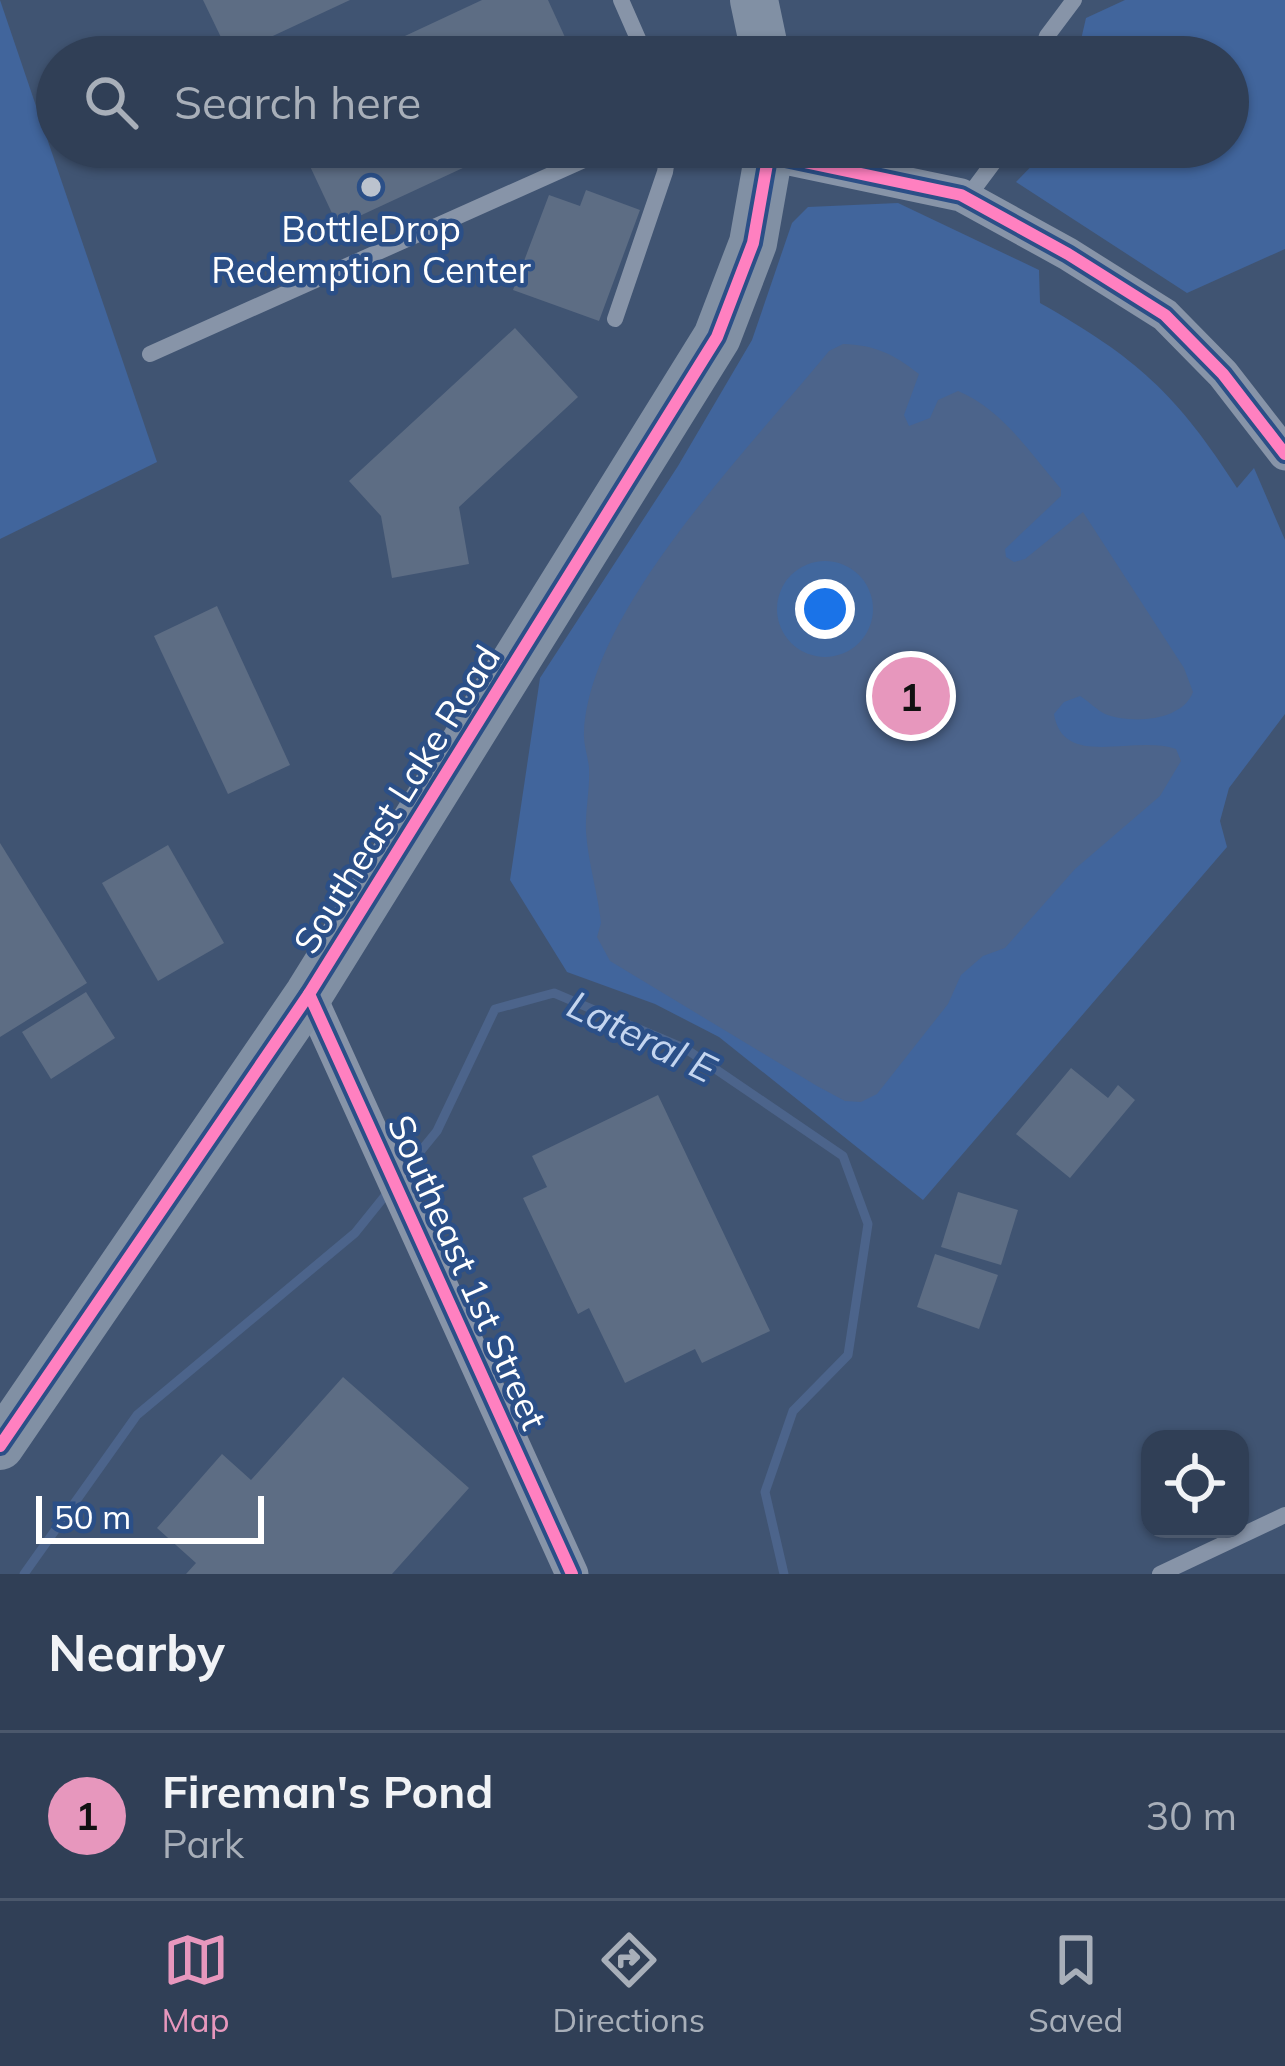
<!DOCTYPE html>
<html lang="en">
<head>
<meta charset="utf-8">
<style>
	:root { --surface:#303f56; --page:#3c4a60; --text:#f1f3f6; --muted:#a8afb9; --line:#4b586c; --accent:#e797bd }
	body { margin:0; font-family:Mulish,sans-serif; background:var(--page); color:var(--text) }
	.controls { position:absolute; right:36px; bottom:36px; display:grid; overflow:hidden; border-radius:24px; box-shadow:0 3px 9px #0004 }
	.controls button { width:108px; height:108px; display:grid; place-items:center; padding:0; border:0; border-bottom:3px solid var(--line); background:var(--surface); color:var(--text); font:60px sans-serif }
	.scale { position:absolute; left:36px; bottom:30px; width:228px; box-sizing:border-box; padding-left:12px; border:6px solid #fff; border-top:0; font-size:33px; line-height:42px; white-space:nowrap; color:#fff; -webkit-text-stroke:9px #2b4f87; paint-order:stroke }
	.you { position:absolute; left:825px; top:609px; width:42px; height:42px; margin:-30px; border:9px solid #fff; border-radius:50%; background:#1a73e8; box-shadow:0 0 0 18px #1a73e833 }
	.badge { display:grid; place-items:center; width:78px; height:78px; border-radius:50%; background:var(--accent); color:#111; font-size:39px; font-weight:700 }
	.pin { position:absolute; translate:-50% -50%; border:6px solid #fff; box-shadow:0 3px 12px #0006 }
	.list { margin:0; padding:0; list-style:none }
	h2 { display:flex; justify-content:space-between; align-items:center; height:156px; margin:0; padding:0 48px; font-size:51px }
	h2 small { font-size:39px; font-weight:400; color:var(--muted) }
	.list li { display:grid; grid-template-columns:78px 1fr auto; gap:36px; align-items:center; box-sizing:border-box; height:168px; padding:0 48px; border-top:3px solid var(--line) }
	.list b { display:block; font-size:45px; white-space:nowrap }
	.list p { margin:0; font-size:39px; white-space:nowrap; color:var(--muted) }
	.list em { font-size:39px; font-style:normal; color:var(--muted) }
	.icon { flex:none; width:66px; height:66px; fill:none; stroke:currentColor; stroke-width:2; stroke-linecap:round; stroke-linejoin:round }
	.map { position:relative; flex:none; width:1285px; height:1574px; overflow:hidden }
	.search { position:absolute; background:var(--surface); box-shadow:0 3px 9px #0004; left:36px; right:36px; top:36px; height:132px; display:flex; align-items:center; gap:30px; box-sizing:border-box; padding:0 42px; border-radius:66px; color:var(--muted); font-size:45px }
	.sheet { height:324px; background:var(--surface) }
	nav { display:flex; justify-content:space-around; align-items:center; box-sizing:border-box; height:168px; border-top:3px solid var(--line); background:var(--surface); font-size:33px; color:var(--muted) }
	nav a { display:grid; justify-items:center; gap:6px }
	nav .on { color:var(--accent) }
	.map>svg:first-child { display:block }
</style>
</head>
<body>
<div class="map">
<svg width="1285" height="1574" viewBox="0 0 1285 1574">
	<rect width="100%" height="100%" fill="#405472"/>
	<g fill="#41659c">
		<polygon points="0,0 157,462 0,539"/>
		<polygon points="1125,0 1285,0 1285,249 1187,293 1016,182 1050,147 1228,147 1228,57 1077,57 1086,18"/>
		<path d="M898,203L1039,270L1040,303C1137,358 1177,394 1237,488L1254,468L1285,540V714L1229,788L1220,821L1227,847L923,1200L719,1037L655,1004L567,972L510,880L540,678L678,466L752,340L792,223L808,207Z"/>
	</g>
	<path fill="#4c648b" d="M843,344C875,345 894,354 919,374L904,415L909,426L930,418L938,400L958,391C1002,409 1031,454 1061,489V496L1005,549L1006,557L1014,562L1025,559L1083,512L1184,668L1193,692C1182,722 1130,724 1105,714C1097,710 1088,701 1080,696L1064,702L1054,714C1063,770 1133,734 1176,749L1181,761L1160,796L1075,869L1005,948L983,956L961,975L948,1004L877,1094L861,1102L845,1101L817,1086L610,961L597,937L601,923C598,893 588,863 586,832C585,811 590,790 589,768C588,756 583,744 584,732C590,608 752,446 829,351Z"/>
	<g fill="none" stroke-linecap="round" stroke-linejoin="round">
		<g stroke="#4c648b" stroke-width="9">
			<polyline points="402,1174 437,1131 495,1009 554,993 686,1049 843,1156 868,1224 848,1355 793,1411 765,1492 784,1574"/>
			<polyline points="24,1574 137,1415 355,1233 388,1192"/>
		</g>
	</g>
	<g fill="#5d6d84">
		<polygon points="203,0 350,0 230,56"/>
		<polygon points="482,0 548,0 574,57 360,57"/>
		<polygon points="301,147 508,147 338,226"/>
		<polygon points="586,190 640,210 599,321 513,290 549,195 580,206"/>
		<polygon points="515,328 578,397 459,507 469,564 392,578 381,516 349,481"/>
		<polygon points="217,606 290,765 228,794 154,636"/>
		<polygon points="0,843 87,983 0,1037"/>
		<polygon points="168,845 224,943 158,981 102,883"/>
		<polygon points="86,992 115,1038 51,1079 22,1032"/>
		<polygon points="1071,1068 1108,1098 1118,1085 1135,1100 1070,1178 1016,1134"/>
		<polygon points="658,1095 770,1331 702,1363 695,1349 625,1383 589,1308 578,1314 523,1198 547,1187 532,1156"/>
		<polygon points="958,1192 1018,1210 1001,1265 941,1247"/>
		<polygon points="935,1254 998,1275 979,1329 917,1307"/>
		<polygon points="343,1377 469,1488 392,1574 186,1574 196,1563 157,1528 222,1454 251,1480"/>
	</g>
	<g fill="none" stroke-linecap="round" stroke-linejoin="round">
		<g stroke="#8794a8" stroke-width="16">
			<polyline points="621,0 646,57"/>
			<polyline points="1040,57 1047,36 1074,0"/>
			<polyline points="673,147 764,154"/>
			<polyline points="967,198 1005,147"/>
			<polyline points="615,319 665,172 669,147"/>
			<polyline points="150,354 613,147"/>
			<polyline points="1160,1574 1285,1515"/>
		</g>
		<g stroke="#8794a8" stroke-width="33">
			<polyline points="771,155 961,195 1068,254 1165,315 1223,374 1285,454"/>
			<polyline points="309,994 572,1574"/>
		</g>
		<g stroke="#8190a4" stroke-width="48">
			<polyline points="754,0 766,57"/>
			<polyline points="0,1446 309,994 717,337 753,243 770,147"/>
		</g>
		<g stroke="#2b4f87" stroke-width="20">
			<g id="cycleway">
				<polyline points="771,155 961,195 1068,254 1165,315 1223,374 1285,454"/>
				<polyline points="309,994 572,1574"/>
				<polyline points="0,1446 309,994 717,337 753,243 770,147"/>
			</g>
		</g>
		<use href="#cycleway" stroke="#ff80c0" stroke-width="12"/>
	</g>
	<circle fill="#bcc3ce" stroke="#2b4f87" stroke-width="4.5" cx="371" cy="187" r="12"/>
	<g text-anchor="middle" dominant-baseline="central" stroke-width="9" stroke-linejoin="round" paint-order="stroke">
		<g font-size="36" fill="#fff" stroke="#2b4f87">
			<text x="371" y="228">BottleDrop<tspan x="371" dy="41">Redemption Center</tspan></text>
		</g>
		<g font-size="36" fill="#fff" stroke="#2b4f87">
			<text transform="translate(396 799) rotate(-58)">Southeast Lake Road</text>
			<text transform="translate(468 1272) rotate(66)">Southeast 1st Street</text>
		</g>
		<g font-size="39" font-style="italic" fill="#c4d5ef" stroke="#2b4f87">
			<text transform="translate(642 1036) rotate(26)">Lateral E</text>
		</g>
	</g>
</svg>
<div class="controls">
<button><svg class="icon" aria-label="locate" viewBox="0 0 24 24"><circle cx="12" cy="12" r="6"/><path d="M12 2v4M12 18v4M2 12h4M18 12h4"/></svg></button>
</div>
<div class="scale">50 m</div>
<div class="you"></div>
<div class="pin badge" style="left:911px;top:696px">1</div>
<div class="search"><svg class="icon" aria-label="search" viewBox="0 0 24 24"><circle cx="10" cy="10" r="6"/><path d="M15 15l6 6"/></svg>Search here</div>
</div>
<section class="sheet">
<h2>Nearby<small></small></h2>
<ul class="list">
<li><span class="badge">1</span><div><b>Fireman's Pond</b><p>Park</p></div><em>30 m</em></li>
</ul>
</section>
<nav>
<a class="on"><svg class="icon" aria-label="map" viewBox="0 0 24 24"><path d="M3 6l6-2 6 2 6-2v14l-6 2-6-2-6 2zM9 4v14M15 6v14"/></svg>Map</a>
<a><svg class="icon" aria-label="directions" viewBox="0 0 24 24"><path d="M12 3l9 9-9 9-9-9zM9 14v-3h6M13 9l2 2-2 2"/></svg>Directions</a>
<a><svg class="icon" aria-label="saved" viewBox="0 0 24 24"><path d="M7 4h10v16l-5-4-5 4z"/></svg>Saved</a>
</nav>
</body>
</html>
